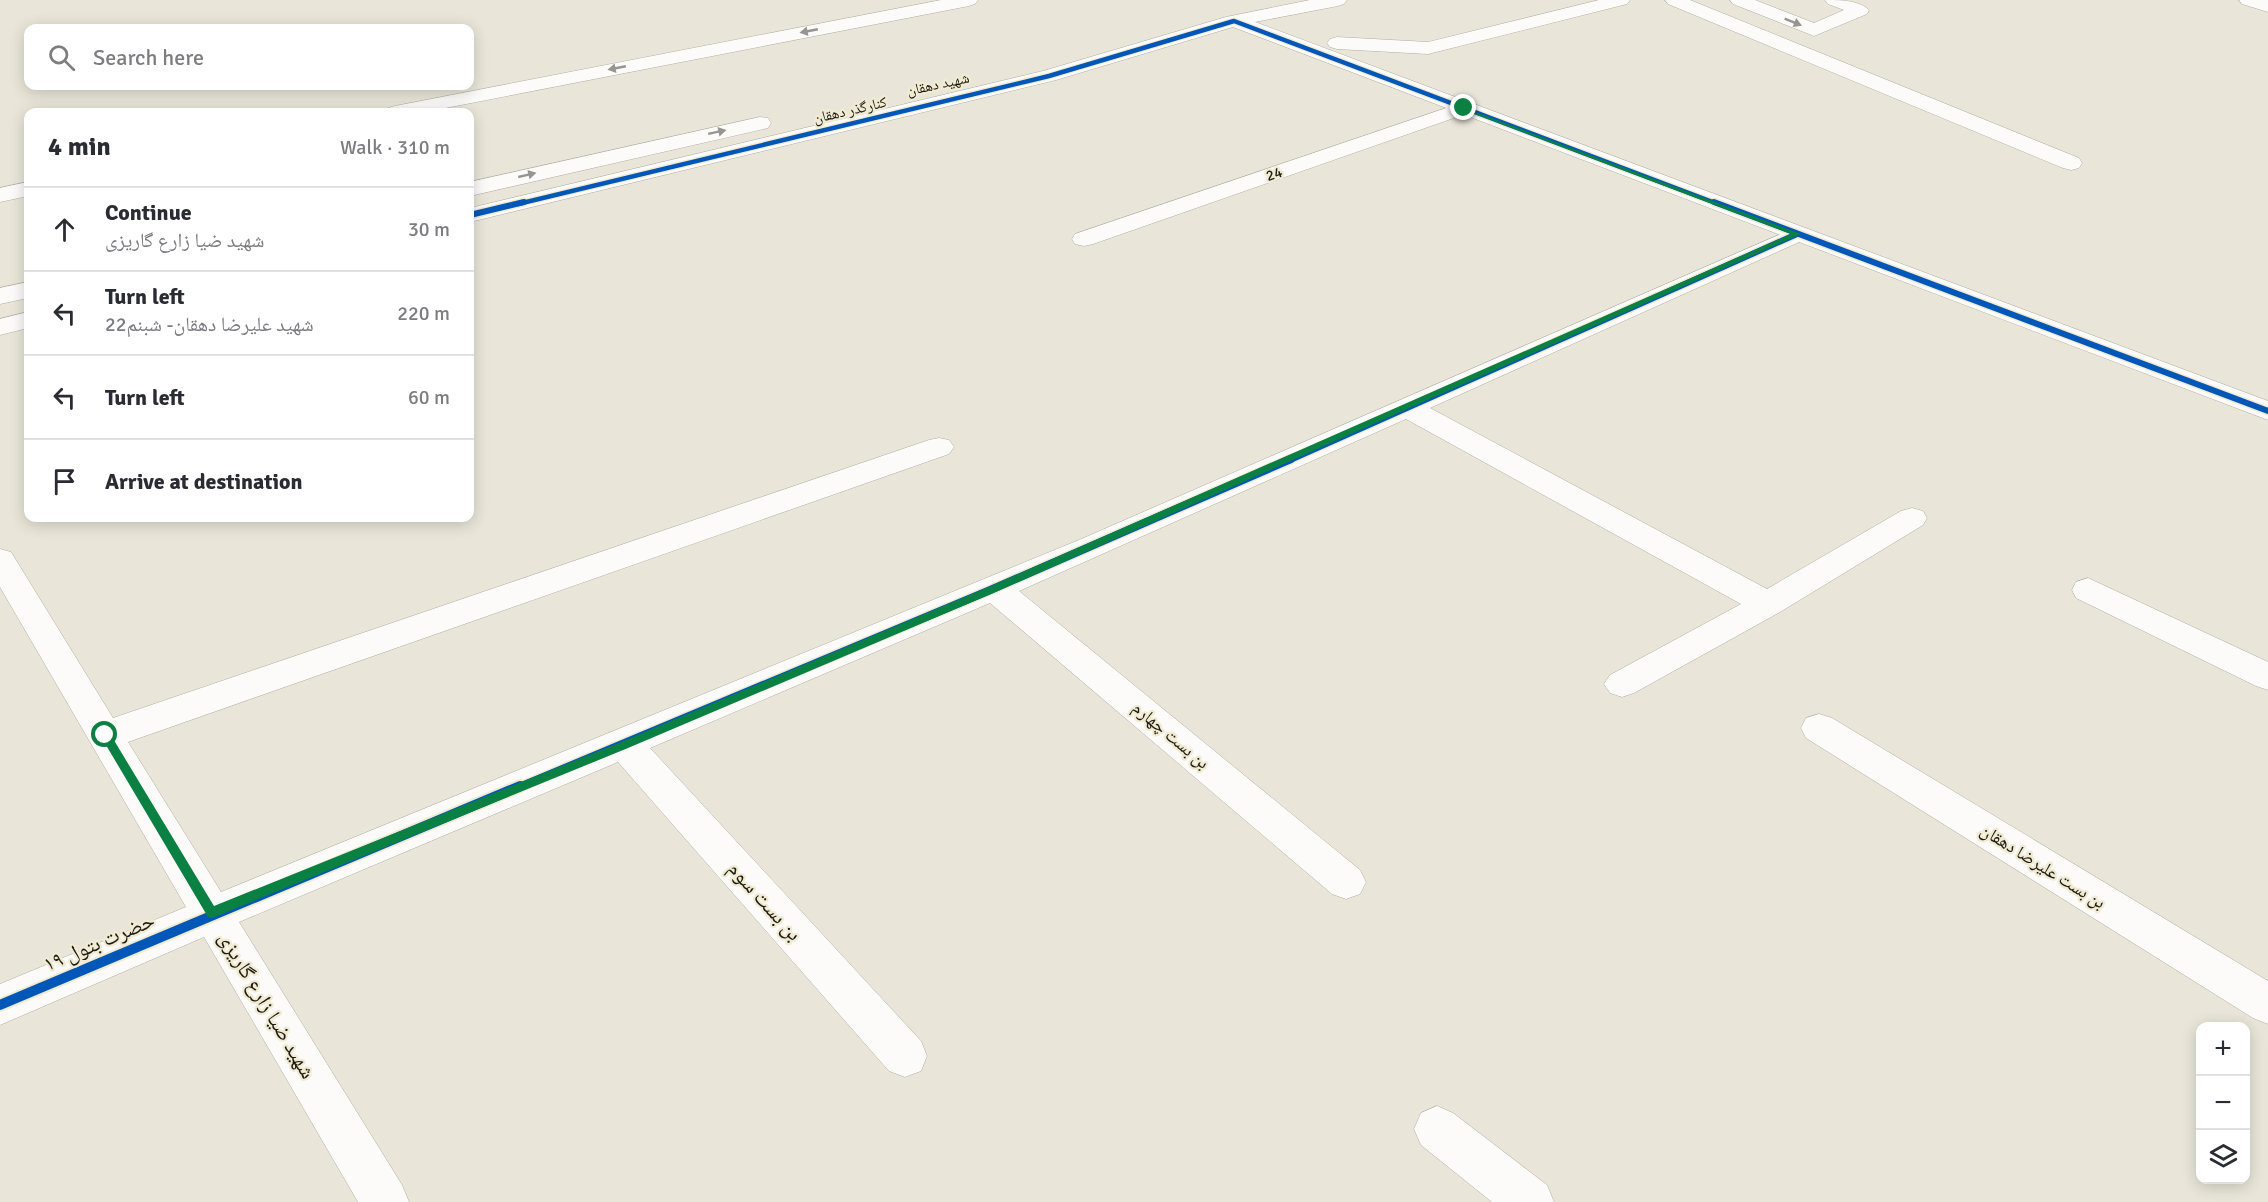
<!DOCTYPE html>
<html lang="en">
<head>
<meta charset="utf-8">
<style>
	:root { --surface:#fff; --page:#f7f7f7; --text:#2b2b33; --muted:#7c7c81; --line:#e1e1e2 }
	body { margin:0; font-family:Signika,"Noto Naskh Arabic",sans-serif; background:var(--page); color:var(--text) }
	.controls { position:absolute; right:18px; bottom:18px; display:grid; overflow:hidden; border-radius:12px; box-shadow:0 3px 15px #0003 }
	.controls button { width:54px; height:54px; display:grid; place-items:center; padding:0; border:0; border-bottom:2px solid var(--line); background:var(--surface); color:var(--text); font:30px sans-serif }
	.stop { position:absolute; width:18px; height:18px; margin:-14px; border:4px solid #0b8043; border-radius:50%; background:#fff }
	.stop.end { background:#0b8043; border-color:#fff; box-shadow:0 2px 6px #0008 }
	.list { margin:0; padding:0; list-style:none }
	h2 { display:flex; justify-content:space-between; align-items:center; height:78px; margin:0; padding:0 24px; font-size:26px }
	h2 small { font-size:20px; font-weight:400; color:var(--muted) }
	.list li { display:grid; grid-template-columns:39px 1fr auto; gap:18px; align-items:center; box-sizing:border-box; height:84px; padding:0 24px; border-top:2px solid var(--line) }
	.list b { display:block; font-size:22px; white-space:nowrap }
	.list p { margin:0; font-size:20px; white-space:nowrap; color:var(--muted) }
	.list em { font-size:20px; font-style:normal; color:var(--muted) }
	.icon { flex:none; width:33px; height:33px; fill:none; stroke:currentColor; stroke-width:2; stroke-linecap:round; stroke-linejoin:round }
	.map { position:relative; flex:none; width:2268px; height:1202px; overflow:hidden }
	.search { position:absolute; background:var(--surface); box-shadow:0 3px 15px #0003; left:24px; top:24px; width:450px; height:66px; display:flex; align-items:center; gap:15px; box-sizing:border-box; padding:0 21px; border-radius:12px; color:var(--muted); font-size:22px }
	.panel { position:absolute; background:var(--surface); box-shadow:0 3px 15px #0003; left:24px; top:108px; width:450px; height:414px; border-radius:12px }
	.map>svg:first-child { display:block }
</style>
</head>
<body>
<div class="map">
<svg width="2268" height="1202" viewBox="0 0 2268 1202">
	<rect width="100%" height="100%" fill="#e9e6d9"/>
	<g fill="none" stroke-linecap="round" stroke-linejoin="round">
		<g stroke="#b0aea4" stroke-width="1">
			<g id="lane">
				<polygon points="1599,0 1630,0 1627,4 1428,54 1337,49 1330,47 1327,43 1330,39 1337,37 1428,42"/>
				<polygon points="1665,0 1690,0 2079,158 2082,163 2079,168 2071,170 2063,168 1668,4"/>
				<path d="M1730,0H1755L1814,23L1844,10L1828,4L1825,0C1839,0 1859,0 1869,10L1867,14L1814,36L1733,4Z"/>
			</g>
		</g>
		<g stroke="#b0aea4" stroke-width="1">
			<g id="street">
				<polygon points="2239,0 2268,0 2268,12 2242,4"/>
				<polygon points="1464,102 1471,104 1474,108 1471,112 1093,244 1084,246 1075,244 1072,239 1075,234"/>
				<polygon points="1797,227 1806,229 1809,234 1806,239 1430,408 1767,589 1901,511 1912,508 1923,511 1927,518 1923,525 1780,612 1634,693 1622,697 1610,693 1604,684 1610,675 1741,604 1406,419 1019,591 1360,870 1366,882 1360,894 1346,899 1332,894 990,603 650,748 921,1041 927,1056 921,1071 905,1077 889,1071 618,762 239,922 402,1185 409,1202 358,1202 204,937 0,1025 0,984 186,907 0,587 0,549 11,552 113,718 929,440 939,438 949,440 954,447 949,454 128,742 221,892 1079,540"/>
				<polygon points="2088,578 2268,662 2268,690 2256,686 2076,598 2072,590 2076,582"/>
				<polygon points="1819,714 1832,718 2268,981 2268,1024 2253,1018 1806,738 1801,728 1806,718"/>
				<polygon points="1437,1106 1453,1113 1547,1185 1554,1202 1492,1202 1421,1145 1414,1129 1421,1113"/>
			</g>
		</g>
		<g stroke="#b0aea4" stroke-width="1">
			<g id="secondary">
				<polygon points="941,0 978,0 975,4 969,6 425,112 384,112 388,108 395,106"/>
				<polygon points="1310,0 1347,0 1344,4 1338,6 1255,22 2268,401 2268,420 1233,27 1056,80 470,222 470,208 1043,71 1226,17"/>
				<polygon points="760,117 768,118 771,123 768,128 470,196 470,182"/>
				<polygon points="28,182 28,196 0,202 0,188"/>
				<polygon points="28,282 28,298 0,304 0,288"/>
				<polygon points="28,312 28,328 0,335 0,319"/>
			</g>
		</g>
		<use href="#lane" fill="#fcfbf9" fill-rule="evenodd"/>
		<use href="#street" fill="#fcfbf9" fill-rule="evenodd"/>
		<use href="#secondary" fill="#fcfbf9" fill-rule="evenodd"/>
		<g stroke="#f0ebd2" stroke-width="7">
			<polyline id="cycleway-far3" points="518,204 1049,76 1234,21 1718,204"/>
		</g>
		<g stroke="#f0ebd2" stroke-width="9">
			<g id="cycleway-far2">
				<polyline points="1714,202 2268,411"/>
				<polyline points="470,215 524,202"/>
				<polyline points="1288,461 1797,234"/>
			</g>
		</g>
		<g stroke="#f0ebd2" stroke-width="11">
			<polyline id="cycleway-far1" points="517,788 988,591 1291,459"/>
		</g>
		<g stroke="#f0ebd2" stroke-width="14">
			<polyline id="cycleway" points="0,1005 520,786"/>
		</g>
		<use href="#cycleway-far3" stroke="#0057b8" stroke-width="4.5"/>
		<use href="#cycleway-far2" stroke="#0057b8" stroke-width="6"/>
		<use href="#cycleway-far1" stroke="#0057b8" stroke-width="8"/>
		<use href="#cycleway" stroke="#0057b8" stroke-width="10"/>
	</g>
	<defs><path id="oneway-solid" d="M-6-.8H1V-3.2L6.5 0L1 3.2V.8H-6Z" transform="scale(1.5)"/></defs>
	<g fill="#979591">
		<use href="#oneway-solid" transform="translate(1793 22) rotate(22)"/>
		<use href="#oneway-solid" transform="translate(809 31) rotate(169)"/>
		<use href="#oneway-solid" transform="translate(617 68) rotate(169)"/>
		<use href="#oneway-solid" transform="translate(717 132) rotate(-12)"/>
		<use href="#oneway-solid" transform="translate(527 175) rotate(-13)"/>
	</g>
	<polygon fill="#0b8043" points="1462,107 1801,234 998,591 628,748 212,918 208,917 100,735 105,731 109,732 214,906 621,742 991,586 1791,234 1462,109"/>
	<g text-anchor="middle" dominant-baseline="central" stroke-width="4.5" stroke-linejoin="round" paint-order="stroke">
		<g font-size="15" fill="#1b1911" stroke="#f0ebd2">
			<text transform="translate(938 84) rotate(-12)">شهید دهقان</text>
			<text transform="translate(850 110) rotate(-13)">کنارگذر دهقان</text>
			<text transform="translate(1274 174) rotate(-19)">24</text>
		</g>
		<g font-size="18" fill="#1b1911" stroke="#f0ebd2">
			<text transform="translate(1171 735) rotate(40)">بن بست چهارم</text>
			<text transform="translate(2043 866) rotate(32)">بن بست علیرضا دهقان</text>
		</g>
		<g font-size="21" fill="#1b1911" stroke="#f0ebd2">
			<text transform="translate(765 901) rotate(48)">بن بست سوم</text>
			<text transform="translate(99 942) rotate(-23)">حضرت بتول ۱۹</text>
			<text transform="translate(267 1005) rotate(59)">شهید ضیا زارع گاریزی</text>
		</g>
	</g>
</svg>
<div class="controls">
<button>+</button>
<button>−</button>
<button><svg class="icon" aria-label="layers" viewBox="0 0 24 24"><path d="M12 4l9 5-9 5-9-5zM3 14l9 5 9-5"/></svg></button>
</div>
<div class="stop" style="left:105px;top:735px"></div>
<div class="stop end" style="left:1464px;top:108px"></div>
<div class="search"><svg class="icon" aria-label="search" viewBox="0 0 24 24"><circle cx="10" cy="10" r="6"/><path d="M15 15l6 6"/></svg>Search here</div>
<section class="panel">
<h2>4 min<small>Walk · 310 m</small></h2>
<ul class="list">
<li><svg class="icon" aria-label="ahead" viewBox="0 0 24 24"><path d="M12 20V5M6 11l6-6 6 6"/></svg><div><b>Continue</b><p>شهید ضیا زارع گاریزی</p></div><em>30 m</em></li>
<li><svg class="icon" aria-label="left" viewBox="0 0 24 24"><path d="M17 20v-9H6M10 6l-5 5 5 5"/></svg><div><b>Turn left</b><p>شهید علیرضا دهقان- شبنم22</p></div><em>220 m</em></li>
<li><svg class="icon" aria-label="left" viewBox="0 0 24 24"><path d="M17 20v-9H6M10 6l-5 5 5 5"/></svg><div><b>Turn left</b></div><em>60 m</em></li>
<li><svg class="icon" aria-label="arrive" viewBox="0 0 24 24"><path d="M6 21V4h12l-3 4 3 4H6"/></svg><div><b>Arrive at destination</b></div></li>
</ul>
</section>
</div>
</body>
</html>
